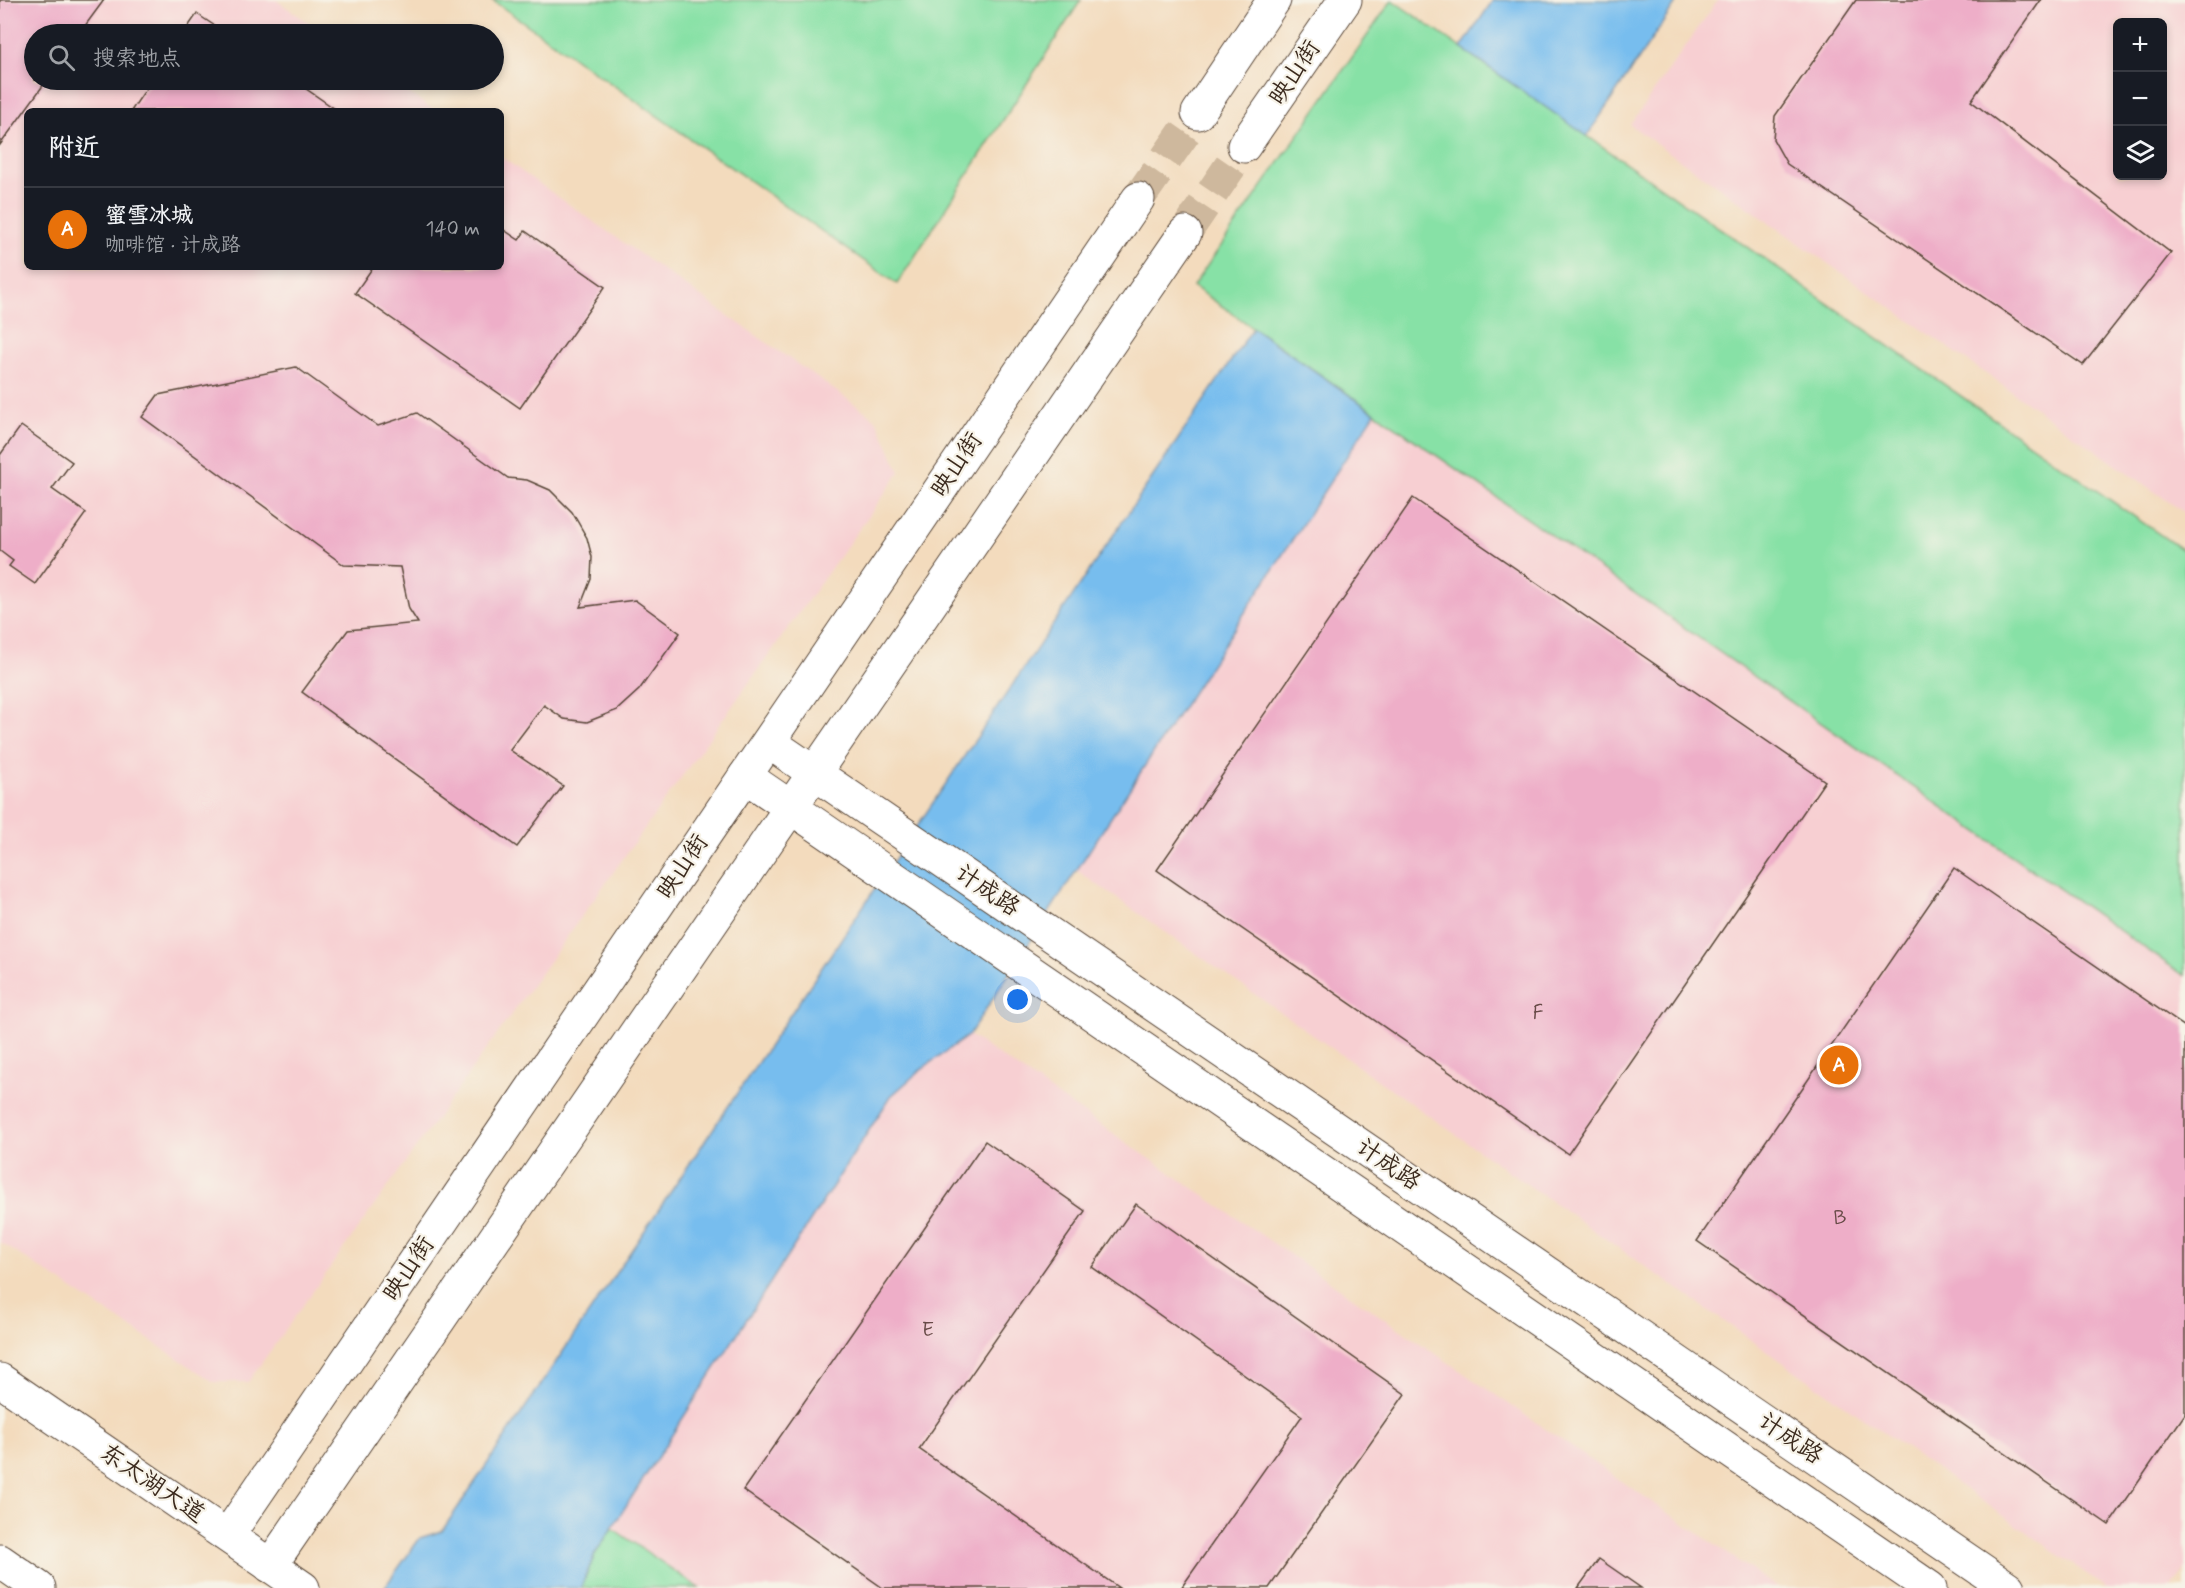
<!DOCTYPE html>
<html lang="zh">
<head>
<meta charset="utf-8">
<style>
	:root { --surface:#171b24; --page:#20242c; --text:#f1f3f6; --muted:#9ea1a6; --line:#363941; --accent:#1f6fb2 }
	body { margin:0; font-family:Mynerve,"LXGW WenKai TC",sans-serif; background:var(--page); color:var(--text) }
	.controls { position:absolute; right:18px; top:18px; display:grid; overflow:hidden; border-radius:9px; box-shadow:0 3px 9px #0003 }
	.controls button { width:54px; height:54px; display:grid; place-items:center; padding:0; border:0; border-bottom:2px solid var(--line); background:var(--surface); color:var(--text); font:30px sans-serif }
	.you { position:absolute; left:1018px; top:1000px; width:21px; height:21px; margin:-15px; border:4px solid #fff; border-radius:50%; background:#1a73e8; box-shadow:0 0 0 9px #1a73e833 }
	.badge { display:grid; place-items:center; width:39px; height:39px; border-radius:50%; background:var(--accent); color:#fff; font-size:20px; font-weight:700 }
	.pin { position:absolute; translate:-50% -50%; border:3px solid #fff; box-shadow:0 2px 6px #0006 }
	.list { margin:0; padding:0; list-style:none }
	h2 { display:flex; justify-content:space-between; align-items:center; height:78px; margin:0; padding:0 24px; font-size:26px }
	h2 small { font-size:20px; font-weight:400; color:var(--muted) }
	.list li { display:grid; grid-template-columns:39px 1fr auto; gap:18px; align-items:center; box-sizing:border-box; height:84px; padding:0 24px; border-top:2px solid var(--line) }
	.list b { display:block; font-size:22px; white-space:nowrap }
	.list p { margin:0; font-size:20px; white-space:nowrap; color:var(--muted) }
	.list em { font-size:20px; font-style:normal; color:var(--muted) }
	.icon { flex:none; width:33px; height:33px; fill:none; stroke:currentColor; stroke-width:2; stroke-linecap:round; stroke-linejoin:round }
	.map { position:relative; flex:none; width:2185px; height:1588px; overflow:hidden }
	.search { position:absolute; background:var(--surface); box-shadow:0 3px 9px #0003; left:24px; top:24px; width:480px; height:66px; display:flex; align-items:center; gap:15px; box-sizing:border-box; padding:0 21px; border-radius:33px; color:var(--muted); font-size:22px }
	.panel { position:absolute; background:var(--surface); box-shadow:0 3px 9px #0003; left:24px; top:108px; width:480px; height:162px; border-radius:9px }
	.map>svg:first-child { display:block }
</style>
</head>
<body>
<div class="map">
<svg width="2185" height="1588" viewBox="0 0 2185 1588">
	<rect width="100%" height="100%" fill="#f7f3e8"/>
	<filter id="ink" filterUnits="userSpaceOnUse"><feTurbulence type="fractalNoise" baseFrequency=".0167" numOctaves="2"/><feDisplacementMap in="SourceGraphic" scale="12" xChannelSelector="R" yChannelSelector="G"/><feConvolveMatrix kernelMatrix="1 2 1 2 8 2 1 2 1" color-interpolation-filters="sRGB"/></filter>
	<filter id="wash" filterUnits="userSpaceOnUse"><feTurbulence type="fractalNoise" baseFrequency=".008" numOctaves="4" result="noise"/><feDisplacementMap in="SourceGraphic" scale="24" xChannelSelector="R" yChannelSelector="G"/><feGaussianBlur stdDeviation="1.35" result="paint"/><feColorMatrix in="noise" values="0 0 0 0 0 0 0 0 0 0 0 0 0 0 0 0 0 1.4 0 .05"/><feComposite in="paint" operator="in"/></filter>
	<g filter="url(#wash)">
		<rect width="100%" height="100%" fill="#f3dbbd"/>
		<g fill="#f7cfd2" fill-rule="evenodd">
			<polygon points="0,0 276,0 325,34 34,34 34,80 390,80 435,111 27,111 27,267 501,267 501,157 876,419 900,472 248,1382 214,1382 0,1242"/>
			<path d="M1718,0H2185V513L1630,125ZM2118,22H2162V176H2118Z"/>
			<polygon points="1375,413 2185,976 2185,1569 2172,1588 2107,1588 1076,870"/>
			<polygon points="969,1035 1778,1588 699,1588 612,1528 891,1096 923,1068"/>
		</g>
		<g fill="#87e1a6" stroke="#618662" stroke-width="1.5">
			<polygon points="492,0 1081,0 897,284"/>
			<polygon points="1392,0 2185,552 2185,976 1193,286"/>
			<polygon points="612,1528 699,1588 581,1588 595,1554"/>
		</g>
		<g fill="#77bdee" stroke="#597486" stroke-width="1.5">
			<polygon points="1493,0 1678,0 1587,136 1461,48"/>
			<polygon points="1253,328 1375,413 969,1035 923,1068 891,1096 595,1554 581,1588 384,1588 420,1538 442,1531"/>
		</g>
		<g id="blocks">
			<g fill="#eeaec8">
				<polygon points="0,0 104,0 79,34 34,34 34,80 47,80 0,145"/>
				<polygon points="1856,0 2041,0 1971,101 2171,253 2083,365 1787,164 1773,139 1775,116"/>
				<polygon points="197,14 227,34 183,34"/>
				<polygon points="152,80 293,80 338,111 131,111"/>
				<polygon points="501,228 519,240 525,231 605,287 520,408 355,293 373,267 501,267"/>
				<polygon points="296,367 378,426 417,413 508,478 527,480 550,490 572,512 587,538 592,557 591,579 580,607 635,600 680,633 639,690 617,710 587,722 564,719 544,705 510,750 563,786 517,847 302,692 348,630 418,623 409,609 400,567 344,565 142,417 158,395"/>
				<polygon points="21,426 72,462 52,489 86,513 35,584 9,566 13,561 0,551 0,455"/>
				<polygon points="1413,498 1825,781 1568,1154 1157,870"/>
				<polygon points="1954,868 2185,1027 2185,1414 2109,1525 1697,1241"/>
				<polygon points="985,1141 1085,1211 919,1449 1119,1588 883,1588 743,1490"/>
				<polygon points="1136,1204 1405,1394 1269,1588 1181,1588 1302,1416 1092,1267"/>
				<polygon points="1599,1559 1641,1588 1578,1588"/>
			</g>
		</g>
	</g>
	<g filter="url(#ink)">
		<use href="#blocks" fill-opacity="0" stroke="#574536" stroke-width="1.5"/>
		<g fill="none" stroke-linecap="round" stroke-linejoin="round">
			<g stroke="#ceb89d" stroke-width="33" stroke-dasharray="33 16" stroke-linecap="butt">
				<polyline points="1138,199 1198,113"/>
				<polyline points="1185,233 1244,146"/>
			</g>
			<g stroke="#574536" stroke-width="35">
				<g id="minor">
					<polyline points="1198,113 1274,0"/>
					<polyline points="1244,146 1345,0"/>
					<polyline points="769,742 2008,1588"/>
					<polyline points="745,776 1930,1588"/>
					<polyline points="228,1535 1138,199"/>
					<polyline points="270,1566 1185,233"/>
				</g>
			</g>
			<g stroke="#574536" stroke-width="35">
				<g id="major">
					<polyline points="0,1380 303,1588"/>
					<polyline points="0,1561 39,1588"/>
				</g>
			</g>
			<use href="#minor" stroke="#fff" stroke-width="33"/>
			<use href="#major" stroke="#fff" stroke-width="33"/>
		</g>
	</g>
	<g text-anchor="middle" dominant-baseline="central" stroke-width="4.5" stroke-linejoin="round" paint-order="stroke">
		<g font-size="21" fill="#684b48">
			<text x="1538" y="1013">F</text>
			<text x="1840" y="1218">B</text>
			<text x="928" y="1330">E</text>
		</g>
		<g font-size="24" fill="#3b2a1e" stroke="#f7f3e8">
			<text transform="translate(1295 73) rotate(-56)">映山街</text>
			<text transform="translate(957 465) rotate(-56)">映山街</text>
			<text transform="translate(683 867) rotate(-56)">映山街</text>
			<text transform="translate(987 891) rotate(34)">计成路</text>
			<text transform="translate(1388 1165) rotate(34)">计成路</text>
			<text transform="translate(409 1269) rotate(-56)">映山街</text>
			<text transform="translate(1790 1439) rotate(34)">计成路</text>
			<text transform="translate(152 1484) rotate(34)">东太湖大道</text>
		</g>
	</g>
</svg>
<div class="controls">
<button>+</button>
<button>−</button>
<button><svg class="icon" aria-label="layers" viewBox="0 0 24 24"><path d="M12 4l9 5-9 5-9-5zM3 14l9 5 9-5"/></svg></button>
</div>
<div class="you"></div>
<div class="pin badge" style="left:1839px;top:1065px;background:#e8710a">A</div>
<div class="search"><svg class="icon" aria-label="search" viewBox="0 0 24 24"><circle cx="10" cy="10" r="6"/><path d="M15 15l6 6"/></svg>搜索地点</div>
<section class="panel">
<h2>附近<small></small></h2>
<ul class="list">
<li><span class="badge" style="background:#e8710a">A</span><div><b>蜜雪冰城</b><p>咖啡馆 · 计成路</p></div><em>140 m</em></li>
</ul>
</section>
</div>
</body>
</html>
